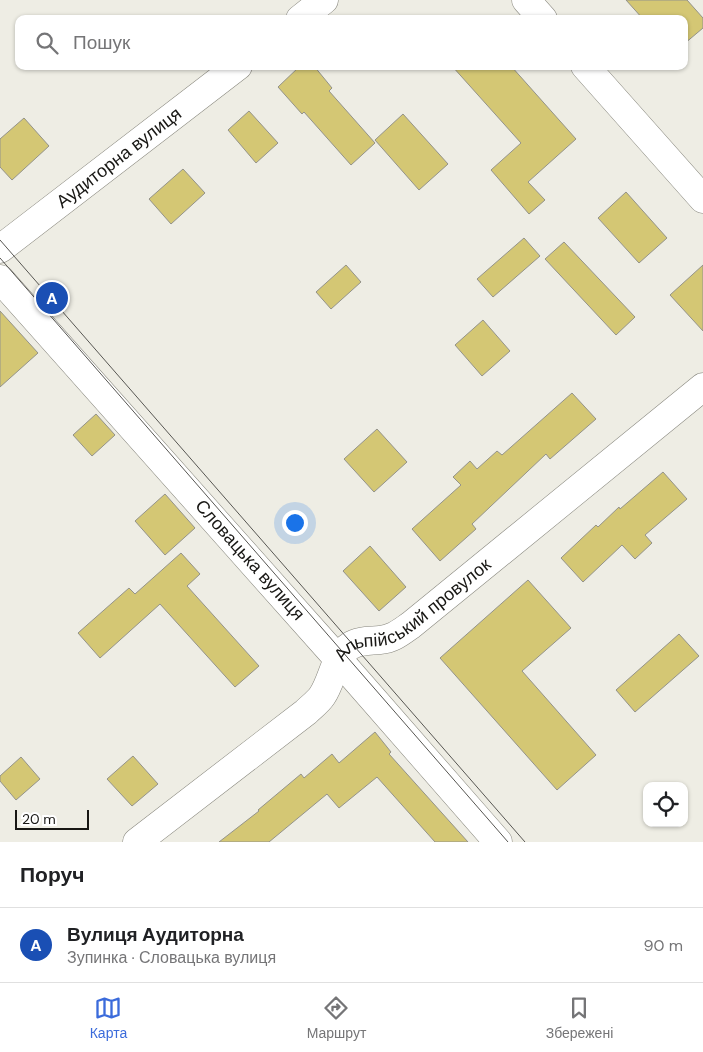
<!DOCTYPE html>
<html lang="uk">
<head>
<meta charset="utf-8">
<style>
	:root { --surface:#fff; --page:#f2f2f2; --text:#202124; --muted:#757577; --line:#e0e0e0; --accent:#3b6bdb }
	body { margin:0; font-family:"DM Sans",sans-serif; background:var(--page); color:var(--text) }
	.controls { position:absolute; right:15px; bottom:15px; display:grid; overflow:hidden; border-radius:10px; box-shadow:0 1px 4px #0004 }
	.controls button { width:45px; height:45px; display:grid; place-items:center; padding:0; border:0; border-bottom:1px solid var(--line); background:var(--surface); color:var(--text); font:25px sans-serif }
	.scale { position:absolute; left:15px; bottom:12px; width:74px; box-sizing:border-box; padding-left:5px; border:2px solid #181714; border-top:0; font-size:14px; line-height:18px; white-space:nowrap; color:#181714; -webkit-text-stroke:4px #fff; paint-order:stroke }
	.you { position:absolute; left:294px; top:522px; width:18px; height:18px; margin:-12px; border:4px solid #fff; border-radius:50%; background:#1a73e8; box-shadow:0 0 0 8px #1a73e833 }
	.badge { display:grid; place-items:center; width:32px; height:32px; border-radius:50%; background:var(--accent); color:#fff; font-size:16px; font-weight:700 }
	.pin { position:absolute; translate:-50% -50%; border:2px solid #fff; box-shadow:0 1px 5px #0006 }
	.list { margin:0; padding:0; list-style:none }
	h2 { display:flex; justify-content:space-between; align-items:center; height:65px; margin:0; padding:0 20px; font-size:21px }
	h2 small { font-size:16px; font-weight:400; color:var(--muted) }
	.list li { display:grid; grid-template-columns:32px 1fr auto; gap:15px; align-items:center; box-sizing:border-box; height:75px; padding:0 20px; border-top:1px solid var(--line) }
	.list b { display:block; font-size:19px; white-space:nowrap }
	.list p { margin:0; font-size:16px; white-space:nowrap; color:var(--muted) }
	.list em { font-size:16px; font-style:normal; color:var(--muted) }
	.icon { flex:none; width:28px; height:28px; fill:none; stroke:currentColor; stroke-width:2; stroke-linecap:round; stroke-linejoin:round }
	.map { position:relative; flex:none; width:703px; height:842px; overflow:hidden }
	.search { position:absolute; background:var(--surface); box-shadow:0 1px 4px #0004; left:15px; right:15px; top:15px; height:55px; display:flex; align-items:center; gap:12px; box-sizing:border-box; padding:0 18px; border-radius:10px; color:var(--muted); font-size:19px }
	.sheet { height:140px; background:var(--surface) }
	nav { display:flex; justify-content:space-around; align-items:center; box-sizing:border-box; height:70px; border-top:1px solid var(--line); background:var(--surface); font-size:14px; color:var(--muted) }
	nav a { display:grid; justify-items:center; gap:2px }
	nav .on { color:var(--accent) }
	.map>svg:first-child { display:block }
</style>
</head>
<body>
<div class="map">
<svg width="703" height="842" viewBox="0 0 703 842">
	<rect width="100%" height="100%" fill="#eeede4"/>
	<g fill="#d4c774" stroke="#94938a">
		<polygon points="626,0 687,0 703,18 703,28 684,44 684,19 643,19"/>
		<polygon points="300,66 314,66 332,88 329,91 375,143 351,165 304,112 302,114 278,87"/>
		<polygon points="452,66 511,66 576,139 528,182 545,200 529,214 491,170 521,143"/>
		<polygon points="249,111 278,143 256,163 228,130"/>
		<polygon points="403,114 448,164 419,190 375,140"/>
		<polygon points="24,118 49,146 12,180 0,167 0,139"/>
		<polygon points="183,169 205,193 171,224 149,199"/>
		<polygon points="626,192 667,238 639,263 598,218"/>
		<polygon points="524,238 540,256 493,297 477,279"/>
		<polygon points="564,242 635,317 616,335 545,259"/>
		<polygon points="346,265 361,282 331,309 316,292"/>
		<polygon points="703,265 703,331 670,295"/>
		<polygon points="0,311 38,353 0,387"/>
		<polygon points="483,320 510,351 482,376 455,345"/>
		<polygon points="572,393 596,419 550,459 546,454 472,524 476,529 440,561 412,529 461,485 453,477 470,461 477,469 497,451 502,455"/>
		<polygon points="96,414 115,435 92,456 73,435"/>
		<polygon points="377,429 407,462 374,492 344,459"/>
		<polygon points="663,472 687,499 645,535 652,543 635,559 622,545 583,582 561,558 596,525 598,527 619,507 620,509"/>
		<polygon points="165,494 195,528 165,555 135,521"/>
		<polygon points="370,546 406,587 379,611 343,571"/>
		<polygon points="181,553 200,574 187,586 259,666 235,687 160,604 100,658 78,633 129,588 135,594"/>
		<polygon points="528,580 571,628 522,671 596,755 557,790 440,658"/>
		<polygon points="679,634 699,656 635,712 616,690"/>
		<polygon points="375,732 391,752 389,754 468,842 435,842 377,777 339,808 327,794 269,842 219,842 259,811 258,810 301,774 304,778 332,754 339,763"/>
		<polygon points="133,756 158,784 132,806 107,779"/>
		<polygon points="21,757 40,779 16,800 0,781 0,776"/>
	</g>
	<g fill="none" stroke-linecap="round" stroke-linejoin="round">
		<g stroke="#88877e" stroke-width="29">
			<g id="street">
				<polyline points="526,0 543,19"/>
				<polyline points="300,19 324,0"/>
				<polyline points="585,66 703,199"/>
				<path id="s1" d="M0,249L238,66"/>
				<path id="s2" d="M0,279L338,659L498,842"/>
				<path id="s3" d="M137,842L306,712C311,707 318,702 322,696C333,680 334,656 350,646C359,640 370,641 380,640C393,639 401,632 411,625L703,387"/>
			</g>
		</g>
		<use href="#street" stroke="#fff" stroke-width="28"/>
		<g stroke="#585753" stroke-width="1">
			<polyline points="0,240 525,842"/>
			<polyline points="0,258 508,842"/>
		</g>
	</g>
	<g text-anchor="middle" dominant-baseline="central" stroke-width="5" stroke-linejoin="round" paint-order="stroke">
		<g font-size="18" fill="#181714" stroke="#fff">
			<text stroke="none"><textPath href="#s1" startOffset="150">Аудиторна вулиця</textPath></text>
			<text stroke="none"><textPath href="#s2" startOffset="376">Словацька вулиця</textPath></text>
			<text stroke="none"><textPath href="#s3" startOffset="368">Альпійський провулок</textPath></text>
		</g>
	</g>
</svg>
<div class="controls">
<button><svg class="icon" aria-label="locate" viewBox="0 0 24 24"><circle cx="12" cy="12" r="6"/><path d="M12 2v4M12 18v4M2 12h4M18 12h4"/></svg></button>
</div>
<div class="scale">20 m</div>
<div class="you"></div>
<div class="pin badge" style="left:52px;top:298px;background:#1a4fb4">A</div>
<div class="search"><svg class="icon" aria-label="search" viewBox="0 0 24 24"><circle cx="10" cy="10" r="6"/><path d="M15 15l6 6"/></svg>Пошук</div>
</div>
<section class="sheet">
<h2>Поруч<small></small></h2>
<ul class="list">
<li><span class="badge" style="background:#1a4fb4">A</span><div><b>Вулиця Аудиторна</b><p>Зупинка · Словацька вулиця</p></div><em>90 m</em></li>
</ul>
</section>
<nav>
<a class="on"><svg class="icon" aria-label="map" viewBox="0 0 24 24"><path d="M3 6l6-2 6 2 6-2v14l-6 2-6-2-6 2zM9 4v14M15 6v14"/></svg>Карта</a>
<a><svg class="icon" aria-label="directions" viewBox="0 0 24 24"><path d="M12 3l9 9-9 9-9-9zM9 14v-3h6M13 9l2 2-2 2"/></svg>Маршрут</a>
<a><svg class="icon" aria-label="saved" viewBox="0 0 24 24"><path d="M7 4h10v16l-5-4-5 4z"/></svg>Збережені</a>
</nav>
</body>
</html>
